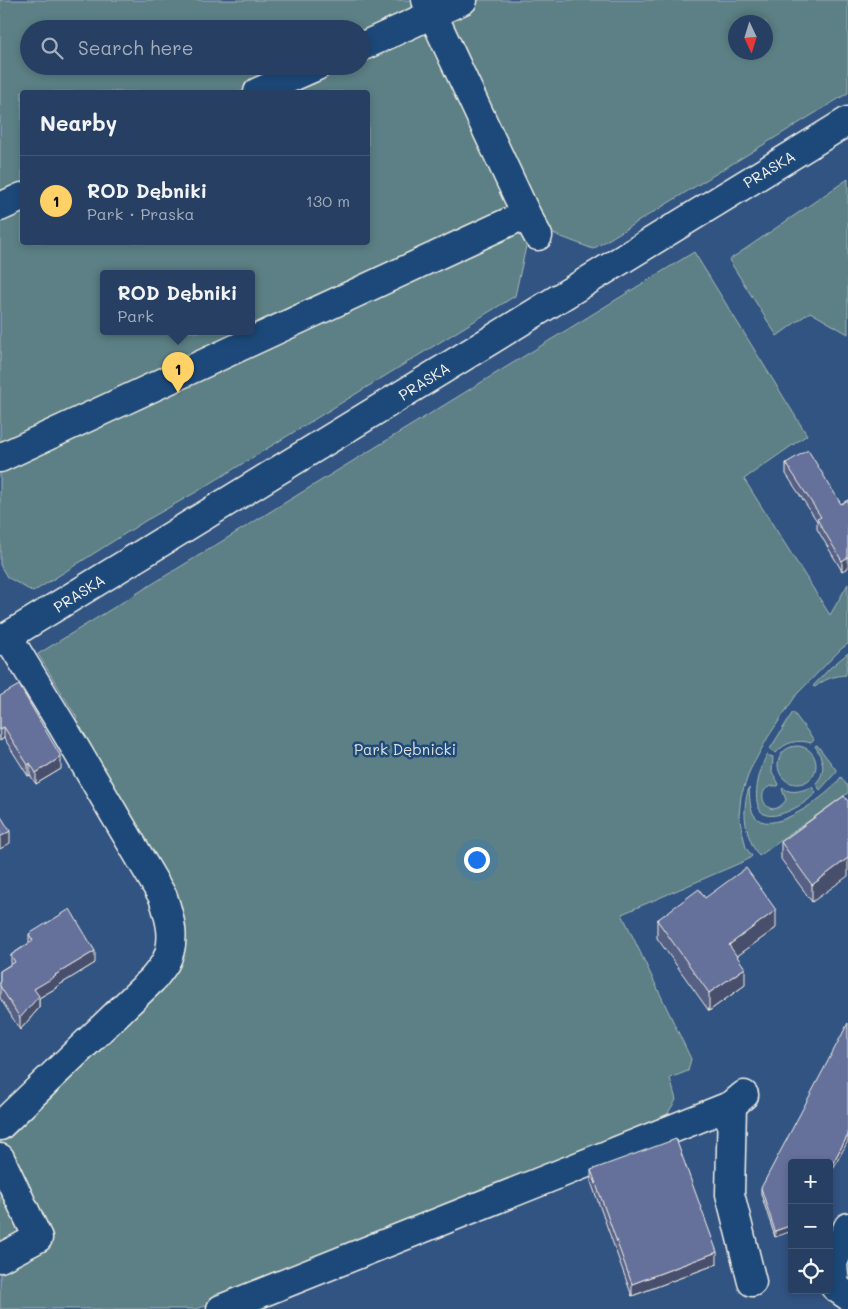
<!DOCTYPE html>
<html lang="en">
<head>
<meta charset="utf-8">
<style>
	:root { --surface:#263f62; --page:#2e4668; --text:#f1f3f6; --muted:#a4afbe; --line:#425877; --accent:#ffd166 }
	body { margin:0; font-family:Mali,sans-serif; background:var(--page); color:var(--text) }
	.controls { position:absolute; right:15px; bottom:15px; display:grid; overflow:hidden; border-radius:5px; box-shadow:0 2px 8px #0003 }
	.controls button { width:45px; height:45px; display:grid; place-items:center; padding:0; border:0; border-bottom:1px solid var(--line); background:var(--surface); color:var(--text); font:25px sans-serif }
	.compass { position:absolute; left:728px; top:15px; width:45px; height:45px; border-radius:50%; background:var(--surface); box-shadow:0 2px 8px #0003; rotate:176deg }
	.you { position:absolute; left:476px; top:859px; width:18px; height:18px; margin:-12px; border:4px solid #fff; border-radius:50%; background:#1a73e8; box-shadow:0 0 0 8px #1a73e833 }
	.badge { display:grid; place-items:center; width:32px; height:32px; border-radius:50%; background:var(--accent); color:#111; font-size:16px; font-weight:700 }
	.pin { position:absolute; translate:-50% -41px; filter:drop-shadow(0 1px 2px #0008) }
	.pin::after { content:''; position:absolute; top:26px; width:18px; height:15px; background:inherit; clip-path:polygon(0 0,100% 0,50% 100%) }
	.popup { position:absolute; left:100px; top:270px; width:155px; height:65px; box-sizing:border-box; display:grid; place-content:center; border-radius:5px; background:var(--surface); filter:drop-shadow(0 1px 4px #0005); font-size:16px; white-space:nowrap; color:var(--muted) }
	.popup b { font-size:19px; color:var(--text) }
	.popup::after { content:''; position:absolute; left:50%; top:100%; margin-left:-10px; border:10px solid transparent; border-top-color:var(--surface) }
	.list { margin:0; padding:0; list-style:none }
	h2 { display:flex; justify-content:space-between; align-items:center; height:65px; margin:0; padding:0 20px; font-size:21px }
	h2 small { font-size:16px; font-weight:400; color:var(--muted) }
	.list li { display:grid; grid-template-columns:32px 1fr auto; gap:15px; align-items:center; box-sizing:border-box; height:90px; padding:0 20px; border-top:1px solid var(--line) }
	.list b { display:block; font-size:19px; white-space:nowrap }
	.list p { margin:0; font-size:16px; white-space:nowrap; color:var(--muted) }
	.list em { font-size:16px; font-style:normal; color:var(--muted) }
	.icon { flex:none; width:28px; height:28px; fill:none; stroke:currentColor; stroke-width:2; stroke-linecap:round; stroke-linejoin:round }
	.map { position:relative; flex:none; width:848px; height:1309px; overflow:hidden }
	.search { position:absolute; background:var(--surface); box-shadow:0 2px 8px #0003; left:20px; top:20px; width:350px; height:55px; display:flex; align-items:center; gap:12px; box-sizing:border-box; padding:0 18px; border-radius:28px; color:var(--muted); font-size:19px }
	.panel { position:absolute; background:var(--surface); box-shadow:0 2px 8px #0003; left:20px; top:90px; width:350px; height:155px; border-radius:5px }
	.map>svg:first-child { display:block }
</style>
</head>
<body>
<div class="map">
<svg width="848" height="1309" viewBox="0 0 848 1309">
	<rect width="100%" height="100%" fill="#325483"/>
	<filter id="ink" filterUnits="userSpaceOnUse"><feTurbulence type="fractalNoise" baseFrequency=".02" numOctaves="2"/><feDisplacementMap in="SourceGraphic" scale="10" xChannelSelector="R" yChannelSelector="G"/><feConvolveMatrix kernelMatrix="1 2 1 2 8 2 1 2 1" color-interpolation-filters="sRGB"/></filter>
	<g filter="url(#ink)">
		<g fill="#5b8085" stroke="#a8b8b6" fill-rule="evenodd">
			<path d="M0,0H848V93L593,249L546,231L527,242L515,296L198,491L145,521L33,592L7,577L0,565ZM736,22H766V52H736ZM29,29H361V66H29ZM22,92H368V242H22ZM104,274H252V332H104Z"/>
			<polygon points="848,179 848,334 810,312 777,336 729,260"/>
			<polygon points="694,252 807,435 744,479 830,615 848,584 848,644 841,649 797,694 768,737 750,770 741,796 739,816 746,848 752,856 747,860 622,914 691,1059 688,1071 670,1078 676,1100 661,1124 329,1257 197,1309 0,1309 0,1140 182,942 74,720 77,718 38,654"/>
			<path d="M848,653C848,661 846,667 846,675C833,676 825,679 815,687L813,686L830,668Z"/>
			<path d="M793,712L814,740L811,743C798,739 785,742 776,753L770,749Z"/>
			<path d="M817,745L837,771L820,790L816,783C827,772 823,759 815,746Z"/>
			<circle cx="797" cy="765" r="19"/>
			<path d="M767,755L773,757L772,772L779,784L778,786C749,783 767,827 786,800L782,789L783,788C792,795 803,790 812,787L816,792C813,795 811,798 808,800C799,807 775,820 764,814C749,805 760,767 767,755Z"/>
			<path d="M841,777L848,787V793L759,856C745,837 741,810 749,788C750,797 749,807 754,815C768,838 818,801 831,789C835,785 838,781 841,777Z"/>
		</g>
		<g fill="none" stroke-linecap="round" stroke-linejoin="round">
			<g stroke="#f4f1e8" stroke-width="31">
				<g id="minor">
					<polyline points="426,0 526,214 538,236"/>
					<polyline points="361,47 463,0"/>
					<polyline points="258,92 317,66"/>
					<polyline points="0,207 22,197"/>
					<polyline points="0,458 526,214"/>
					<polyline points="0,641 848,121"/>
					<polyline points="732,1105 730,1194 752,1282"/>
					<path d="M0,1126L153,979C157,974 162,968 165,963C177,941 170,918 163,897L63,727L8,637"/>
					<polyline points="0,1158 38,1238 0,1258"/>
					<polyline points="848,1227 833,1263 835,1287 848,1296"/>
					<polyline points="221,1309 732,1105 744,1095"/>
				</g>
			</g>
			<use href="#minor" stroke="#1f4a7a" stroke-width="28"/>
		</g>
		<g fill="#576185" stroke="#f4f1e8">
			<polygon points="786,463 841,504 848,500 842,571 817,529 817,521 786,474"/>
			<polygon points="0,696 61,769 36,784 30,775 28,776 4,738 0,741"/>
			<polygon points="844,796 812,902 781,859 781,842"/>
			<polygon points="705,898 776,928 737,956 745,985 709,1011 657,938 657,920"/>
			<polygon points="29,934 95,963 56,987 56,988 39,998 39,1008 20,1030 0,998 0,971 11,964 11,955 29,943"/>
			<polygon points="591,1170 717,1264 632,1296 591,1182"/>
			<polygon points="829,1176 775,1237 761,1194 761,1188"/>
		</g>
		<g fill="#474f6c" stroke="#f4f1e8">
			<polygon points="848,557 848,568 842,571 842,561"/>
			<polygon points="4,727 4,738 0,741 0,729"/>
			<polygon points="61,757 61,769 36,784 36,773"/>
			<polygon points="30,763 30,775 28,776 28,765"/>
			<polygon points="10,831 10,843 0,849 0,837"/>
			<polygon points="848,858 848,876 812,902 812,885"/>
			<polygon points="776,910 776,928 729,962 729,945"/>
			<polygon points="95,951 95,963 56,987 56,988 39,998 39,1008 20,1030 20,1018 34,989 55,975"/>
			<polygon points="745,968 745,985 709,1011 709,993"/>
			<polygon points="848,1135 848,1141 829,1176 829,1170"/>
			<polygon points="792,1225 792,1231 775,1237 775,1231"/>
			<polygon points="717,1252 717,1264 632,1296 632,1284"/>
		</g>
		<g fill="#65719b" stroke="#f4f1e8">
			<polygon points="808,450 841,504 848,500 848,557 842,561 817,519 821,517 786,463"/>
			<polygon points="19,685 61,757 36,773 30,763 28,765 4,727 0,729 0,696"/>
			<polygon points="844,796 848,801 848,858 812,885 781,842"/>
			<polygon points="0,815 10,831 0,837"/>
			<polygon points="746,868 776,910 729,945 745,968 709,993 657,920 699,889 705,898"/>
			<polygon points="70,909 95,951 55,975 56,976 34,989 39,996 20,1018 0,986 0,971 15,962 11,955 33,941 29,934"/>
			<polygon points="848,1023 848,1135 829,1170 829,1163 792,1163 792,1225 775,1231 761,1188"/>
			<polygon points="676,1139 717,1252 632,1284 591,1170"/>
		</g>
	</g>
	<g text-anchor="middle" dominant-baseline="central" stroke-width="5" stroke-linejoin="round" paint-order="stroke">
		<g font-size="15" fill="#f4f1e8" stroke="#1f4a7a">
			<text transform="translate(769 169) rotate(-31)">PRASKA</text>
			<text transform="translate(424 381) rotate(-32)">PRASKA</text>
			<text transform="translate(79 593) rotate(-32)">PRASKA</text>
		</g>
		<g font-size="15" fill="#dde0d9" stroke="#1f4a7a">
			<text x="405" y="749">Park Dębnicki</text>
		</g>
	</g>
</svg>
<div class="controls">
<button>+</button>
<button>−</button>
<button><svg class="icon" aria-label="locate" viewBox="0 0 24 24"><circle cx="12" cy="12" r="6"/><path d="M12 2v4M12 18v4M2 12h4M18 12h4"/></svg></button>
</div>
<svg class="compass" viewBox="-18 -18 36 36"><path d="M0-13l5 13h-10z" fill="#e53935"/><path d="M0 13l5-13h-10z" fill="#a4afbe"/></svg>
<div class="you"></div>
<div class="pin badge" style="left:178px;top:393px">1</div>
<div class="popup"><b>ROD Dębniki</b>Park</div>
<div class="search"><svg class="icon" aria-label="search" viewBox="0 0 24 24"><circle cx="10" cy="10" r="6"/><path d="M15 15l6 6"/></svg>Search here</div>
<section class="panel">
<h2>Nearby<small></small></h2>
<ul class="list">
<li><span class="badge">1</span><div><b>ROD Dębniki</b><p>Park · Praska</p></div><em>130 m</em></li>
</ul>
</section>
</div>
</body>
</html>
